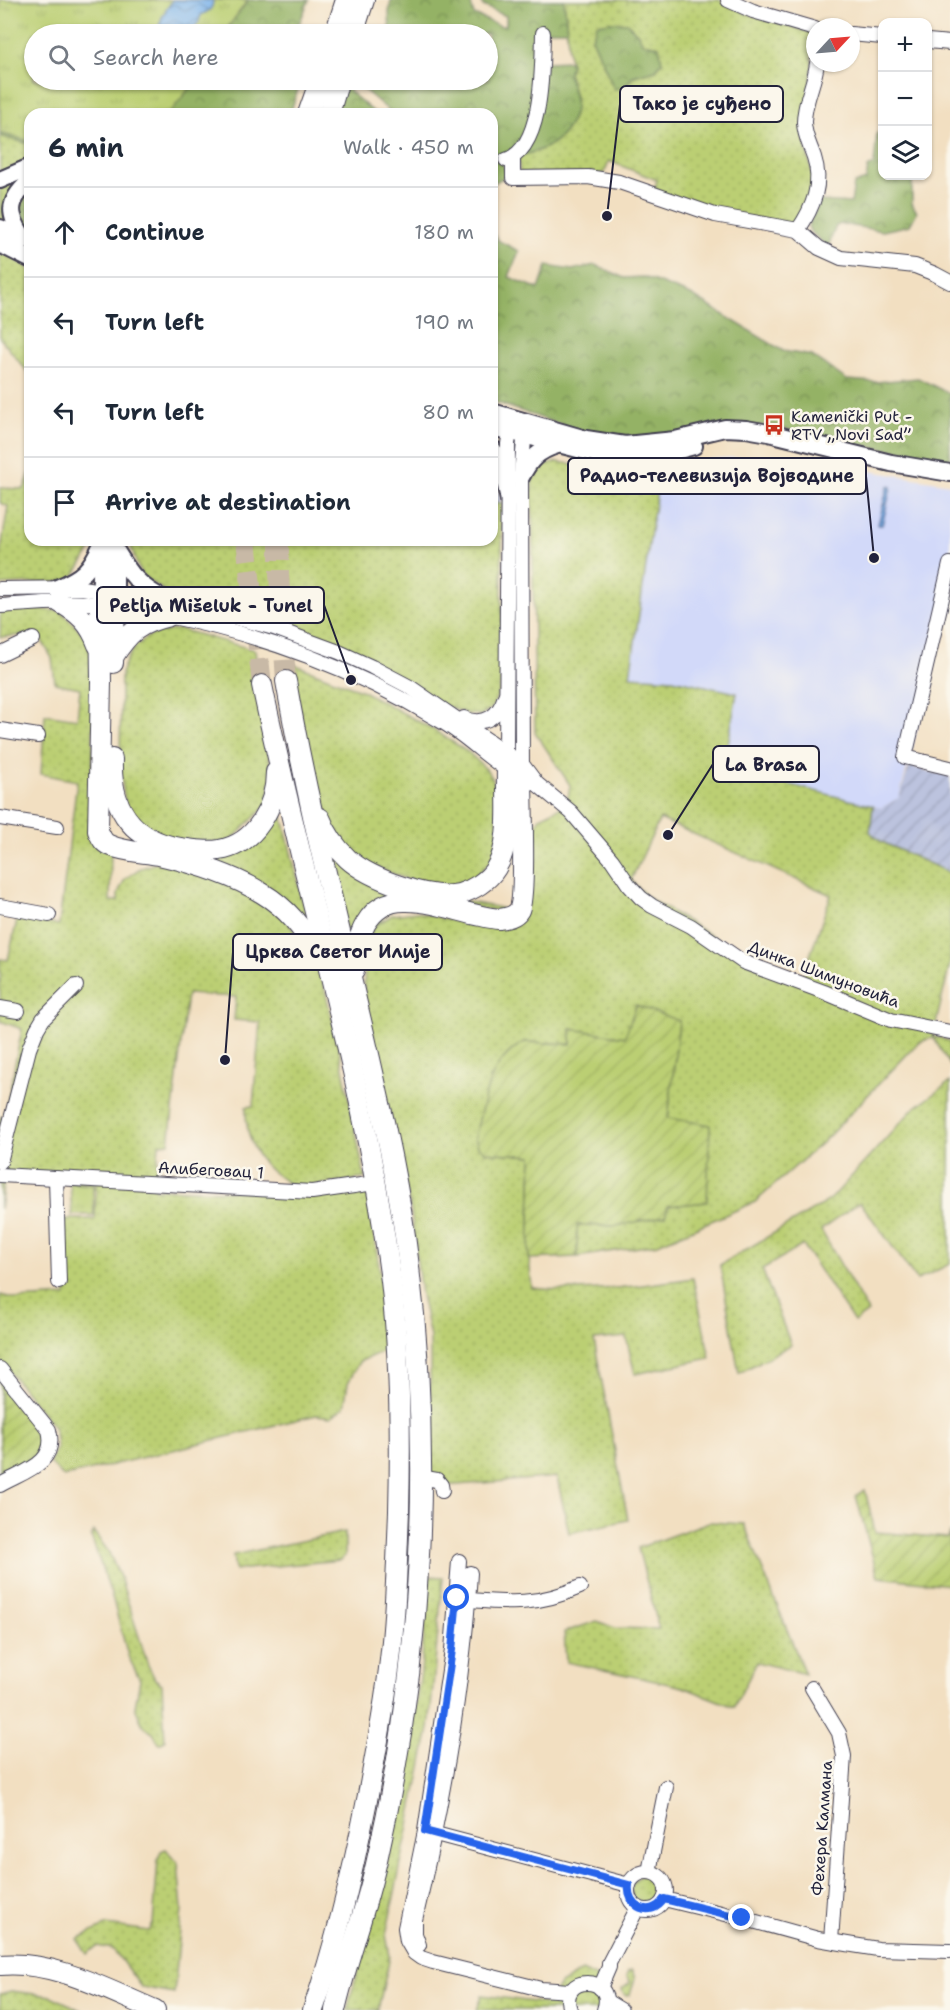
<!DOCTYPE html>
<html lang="en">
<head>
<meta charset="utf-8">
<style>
	:root { --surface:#fff; --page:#f6f6f7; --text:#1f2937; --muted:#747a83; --line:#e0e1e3 }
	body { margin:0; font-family:"Shantell Sans",sans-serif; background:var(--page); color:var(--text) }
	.controls { position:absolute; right:18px; top:18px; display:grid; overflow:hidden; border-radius:12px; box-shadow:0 2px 4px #0004 }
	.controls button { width:54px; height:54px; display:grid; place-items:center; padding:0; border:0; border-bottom:2px solid var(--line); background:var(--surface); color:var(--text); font:30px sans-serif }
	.compass { position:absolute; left:806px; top:18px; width:54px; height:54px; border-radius:50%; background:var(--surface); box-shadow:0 2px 4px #0004; rotate:64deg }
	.stop { position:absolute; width:18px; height:18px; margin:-14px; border:4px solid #2563eb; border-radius:50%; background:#fff }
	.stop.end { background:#2563eb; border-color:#fff; box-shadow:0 2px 6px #0008 }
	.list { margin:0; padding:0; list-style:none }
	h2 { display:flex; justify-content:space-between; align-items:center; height:78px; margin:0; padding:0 24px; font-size:26px }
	h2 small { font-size:20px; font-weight:400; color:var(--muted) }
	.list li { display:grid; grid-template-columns:39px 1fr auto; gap:18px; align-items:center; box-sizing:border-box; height:90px; padding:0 24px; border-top:2px solid var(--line) }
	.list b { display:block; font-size:22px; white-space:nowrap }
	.list em { font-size:20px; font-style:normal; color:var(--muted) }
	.icon { flex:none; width:33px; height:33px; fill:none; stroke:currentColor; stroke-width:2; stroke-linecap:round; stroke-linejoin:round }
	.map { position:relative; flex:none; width:950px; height:2010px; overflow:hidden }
	.search { position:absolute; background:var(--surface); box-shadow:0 2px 4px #0004; left:24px; top:24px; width:474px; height:66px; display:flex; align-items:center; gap:15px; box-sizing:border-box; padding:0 21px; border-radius:33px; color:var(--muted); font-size:22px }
	.panel { position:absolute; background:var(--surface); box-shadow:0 2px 4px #0004; left:24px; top:108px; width:474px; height:438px; border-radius:18px }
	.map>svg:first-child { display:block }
</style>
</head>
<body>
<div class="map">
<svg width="950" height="2010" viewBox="0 0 950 2010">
	<defs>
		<pattern id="industrial-furrows" width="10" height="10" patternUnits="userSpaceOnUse" patternTransform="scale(1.5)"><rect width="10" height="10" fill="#bcc3de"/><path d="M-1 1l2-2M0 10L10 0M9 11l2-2" fill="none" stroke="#a1a7bf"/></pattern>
		<pattern id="grass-dots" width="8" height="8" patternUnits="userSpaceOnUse" patternTransform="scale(1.5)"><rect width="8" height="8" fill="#bbcf73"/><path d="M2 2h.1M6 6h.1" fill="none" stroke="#a0b164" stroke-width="1.8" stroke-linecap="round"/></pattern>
		<pattern id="forest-crowns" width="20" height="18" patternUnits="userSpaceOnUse" patternTransform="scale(1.5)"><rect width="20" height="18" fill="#94b265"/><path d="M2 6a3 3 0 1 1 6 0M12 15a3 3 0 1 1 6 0" fill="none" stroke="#789054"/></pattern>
		<pattern id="park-tufts" width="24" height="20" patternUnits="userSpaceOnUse" patternTransform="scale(1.5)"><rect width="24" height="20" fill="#bbcf73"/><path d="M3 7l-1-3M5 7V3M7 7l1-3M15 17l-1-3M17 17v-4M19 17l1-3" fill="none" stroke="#a0b164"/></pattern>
		<pattern id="garden-furrows" width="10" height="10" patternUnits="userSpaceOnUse" patternTransform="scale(1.5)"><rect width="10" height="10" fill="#bbcf73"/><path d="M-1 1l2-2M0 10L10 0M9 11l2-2" fill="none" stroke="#a0b164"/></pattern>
		<pattern id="water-waves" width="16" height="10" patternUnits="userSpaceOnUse" patternTransform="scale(1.5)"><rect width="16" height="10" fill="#7bb3eb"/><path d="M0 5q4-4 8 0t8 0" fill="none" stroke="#6491c0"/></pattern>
	</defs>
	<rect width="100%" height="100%" fill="#fbf7ec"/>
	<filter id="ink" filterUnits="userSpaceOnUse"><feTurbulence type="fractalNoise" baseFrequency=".0167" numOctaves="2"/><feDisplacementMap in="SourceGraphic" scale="12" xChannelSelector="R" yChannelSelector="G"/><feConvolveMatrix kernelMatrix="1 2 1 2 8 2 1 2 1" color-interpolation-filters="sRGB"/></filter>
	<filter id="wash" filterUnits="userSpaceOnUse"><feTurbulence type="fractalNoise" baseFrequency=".008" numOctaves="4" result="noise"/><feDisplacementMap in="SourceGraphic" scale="24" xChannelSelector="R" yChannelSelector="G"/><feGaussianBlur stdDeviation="1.35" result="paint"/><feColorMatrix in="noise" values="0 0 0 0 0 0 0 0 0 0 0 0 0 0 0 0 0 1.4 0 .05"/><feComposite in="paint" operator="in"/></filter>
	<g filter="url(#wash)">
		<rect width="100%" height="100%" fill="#f2dfc1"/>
		<polygon fill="#d2d9f9" points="771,455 950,484 950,606 899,798 881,808 737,771 726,756 630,677 660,469 699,460"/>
		<g fill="url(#industrial-furrows)">
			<polygon points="492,461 502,503 492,502"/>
			<polygon points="909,766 950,776 950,873 882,842 870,832 873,806 881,808 899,798"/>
		</g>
		<g fill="url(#grass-dots)" stroke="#6e7857" stroke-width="1.5" fill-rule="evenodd">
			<path d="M564,0H719L746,13L812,33L810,41L812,62L806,148L815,184L796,227L718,212L654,191L657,180L609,161L604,174H520L518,156L544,148L576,100L568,73L571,64L569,57ZM638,34L643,44L642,73C632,76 624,83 614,89L608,71Z"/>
			<polygon points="0,136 30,144 30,161 0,176"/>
			<polygon points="30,173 9,227 0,222 0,188"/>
			<polygon points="0,252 25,265 30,271 30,375 0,338"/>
			<polygon points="512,453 516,454 517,740 513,739"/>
			<path d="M557,462L629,472L660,469L630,676L673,679L737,693L726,756L737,771L873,806L870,832L882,842L950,873V964L933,1036L950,1041V1065L933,1037L918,1043L824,1141L755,1202L658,1244L577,1257L576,1225L616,1226L668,1118L679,1021L625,1037L571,1029V1044L524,1042L490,1079L475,1138L485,1152L532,1156L529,1259L532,1288C586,1294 639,1286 693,1278L710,1358L635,1374L626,1337L594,1340L628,1520L569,1533L557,1477L431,1487L430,1337L421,1295L411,1211L364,996L365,950L373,927L392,915L417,912L481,928L512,925L530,838L540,817L567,804L570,785L535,732L532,483L536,468ZM660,819L831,895L803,976L735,950L647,897L631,880Z"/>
			<polygon points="30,473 30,540 98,540 70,581 0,585 0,555 8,506 0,503 0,488 24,489"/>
			<polygon points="492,502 502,503 502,671 499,692 492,708 481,715 468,714 446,706 304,635 240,612 171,595 148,580 140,571 136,562 129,540 492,540"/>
			<path d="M172,607C243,622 312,644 377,675C404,688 430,706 456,721C411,697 365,672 317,652C270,633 221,621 172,611Z"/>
			<path d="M24,609L61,611L95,646L92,780L111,852L110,901H118V893L125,879L139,869L159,862L215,876L285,918L314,960L322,978L337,1039L365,1178C347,1181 306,1189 290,1184C286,1183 281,1178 278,1176C255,1161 245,1134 246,1107L253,1106L260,1022L234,1020L236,997L187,994L169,1143L159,1144L155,1189L271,1192C302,1203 335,1195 367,1191L382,1284L387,1349L359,1362L348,1383L344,1407L331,1417L316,1415L63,1477L50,1463L57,1446L54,1427L0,1360V1295L17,1299L66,1296L63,1219H95L96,1183L4,1180L0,1209V1117L4,1118L22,1029L0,1021V959L8,960L17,920L59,925L77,781L41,774L45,714L77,719L80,688L55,683L52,658L38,634L0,637V611Z"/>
			<polygon points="179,629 255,650 259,691 272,776 267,805 228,843 160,840 126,807 120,771 121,673 128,657 135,647 147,637 158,633"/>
			<polygon points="291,663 363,691 434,730 468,752 486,769 493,779 496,794 499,837 493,859 471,881 454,886 433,886 416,883 354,858 327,818 311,778"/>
			<polygon points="279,802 308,923 268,889 120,844 121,838 199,857 228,854"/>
			<polygon points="326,840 376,884 501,908 500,912 407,894 350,950"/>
			<polygon points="950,1082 950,1264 917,1280 860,1202 821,1230 868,1312 854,1322 803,1245 762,1269 791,1345 739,1373 720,1265 830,1200 913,1109"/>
			<polygon points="709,1522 744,1524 805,1674 757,1662 734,1707 683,1687 566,1662 564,1632 597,1621 615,1628 659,1629 638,1548"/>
			<polygon points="93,1531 108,1551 120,1577 148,1665 155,1679 162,1684 165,1741 159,1744 153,1732 143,1726 135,1707 140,1680 128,1656 113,1600 91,1536"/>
			<polygon points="345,1532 345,1556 340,1560 235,1570 233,1555"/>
			<polygon points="429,1576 443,1577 429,1729 386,1935 390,1956 378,2010 347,2010 387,1862 404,1776 421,1672"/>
			<polygon points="166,1849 178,1863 182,1909 174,1993 141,1987 113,1949 97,1946 87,1954 77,1939 107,1925 149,1931 153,1924 158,1859 161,1851"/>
			<circle cx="647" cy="1891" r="16"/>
			<polygon points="582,1971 604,1981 615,2010 477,2010 482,1995 548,2004 560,1984"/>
			<polygon points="632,1971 635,1978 630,1995 626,1996 623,1993 622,1989 630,1983 626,1976 628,1972"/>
			<polygon points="11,1991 51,1996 81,2010 0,2010 0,1994"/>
		</g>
		<g fill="url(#forest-crowns)" stroke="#5b6a50" stroke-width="1.5">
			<polygon points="0,0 309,0 299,24 306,34 34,34 34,80 301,80 290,114 30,114 30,144 0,136"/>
			<path d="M391,0H470L474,15L501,26H506V16L483,6L481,0H564L567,30H537C536,69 540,107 519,141C512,152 505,157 492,153V114H393L362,88L364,80H488V34H390L389,12Z"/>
			<polygon points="611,22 627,23 638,34 643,43 659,46 662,62 656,70 633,76 625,87 614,89 592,38 597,24"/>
			<path d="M569,61L571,64C565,79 573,84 575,99C578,119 562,140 545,148C537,152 527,154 518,156L547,62Z"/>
			<polygon points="344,83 350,92 376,114 336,114"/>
			<polygon points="877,133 882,134 882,176 914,176 912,178 912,204 917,212 910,225 883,231 841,224 836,226 828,247 810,231 808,226 820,201 851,203 854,184 866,180 868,168 874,164"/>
			<polygon points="492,160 502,163 508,175 492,184"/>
			<path d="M30,192V229L22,225C18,211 19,203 30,192Z"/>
			<polygon points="492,232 499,241 519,251 509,277 539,289 547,266 572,270 595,265 624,278 644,277 691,295 783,351 812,356 847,380 876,382 918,378 950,394 950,464 912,453 865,446 766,425 669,438 593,436 492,401"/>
		</g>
		<g fill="url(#park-tufts)" stroke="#6e7857" stroke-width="1.5">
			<polygon points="0,0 248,0 223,34 34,34 34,80 192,80 188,90 169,114 30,114 30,141 0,133"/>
			<polygon points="70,1183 93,1185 94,1215 72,1215"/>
		</g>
		<g fill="url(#garden-furrows)" stroke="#6e7857" stroke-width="1.5">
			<path d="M636,1005L679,1021L668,1118L710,1125L707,1202L668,1206L665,1216L616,1226L577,1225V1257L529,1259L532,1156L485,1152L478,1146L475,1138C484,1100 487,1063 524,1042L571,1044V1029L625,1037Z"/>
			<path d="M0,1377L45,1433C50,1458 18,1468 0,1479Z"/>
			<polygon points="865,1490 875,1532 948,1538 950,1532 950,1585 878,1577 856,1496"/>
		</g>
		<g fill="url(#water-waves)" stroke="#4e6a93" stroke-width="1.5">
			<path d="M173,0H213C213,9 209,11 201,15L198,23L189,34H158C159,21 164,11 173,0Z"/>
			<polygon points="888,486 891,487 882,525 878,525"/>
		</g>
	</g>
	<g filter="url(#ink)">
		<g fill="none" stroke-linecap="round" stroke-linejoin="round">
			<g stroke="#c8b9a6" stroke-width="20" stroke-dasharray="20 10" stroke-linecap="butt">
				<polyline points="246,540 262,685"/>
				<polyline points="279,540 279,574 286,681"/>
			</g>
			<g stroke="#413e4f" stroke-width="16">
				<g id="minor">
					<polyline points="728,0 753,11 815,29"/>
					<polyline points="851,34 882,37"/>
					<polyline points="928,41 950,43"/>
					<polyline points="513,157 513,178 588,177 619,182 715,215 798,230 819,248 841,258 915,266 935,274 950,282"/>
					<path d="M506,160C544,148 542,65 543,33"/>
					<path d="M798,230C813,208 823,184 814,157C810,145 804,135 804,122C804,101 815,83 817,63"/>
					<polyline points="950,564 905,757 950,768"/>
					<polyline points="0,589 82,588 185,604 274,628 339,652 372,667 410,687 522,764 537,784 571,812 612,860 629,885 641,898 652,906 691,926 743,962 824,992 891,1020 950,1032"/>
					<path d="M0,606C29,604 58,601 87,603C114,605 141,611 168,616C266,636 353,668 439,720C466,735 487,758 513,774"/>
					<polyline points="0,655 33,639"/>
					<path d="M464,718C485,727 499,716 505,696"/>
					<polyline points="0,730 38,736"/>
					<polyline points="506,757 508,444 511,423"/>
					<polyline points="522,771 521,477 525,428"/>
					<polyline points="0,818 57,827"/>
					<polyline points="0,906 49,915"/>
					<polyline points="0,1008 18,1011"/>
					<polyline points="0,1162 29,1049 37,1029 43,1019 76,986"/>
					<polyline points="0,1175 312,1192 375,1183"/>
					<polyline points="56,1178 59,1282"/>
					<path d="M0,1369L49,1430C58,1464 24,1471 0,1485"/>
					<polyline points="420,1477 437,1480 441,1485 442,1491"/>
					<polyline points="459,1561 452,1650 425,1831 405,1928 407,1941 414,1953 421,1958 433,1962 541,1989 570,1991"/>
					<path d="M459,1599C506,1603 536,1607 580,1587"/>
					<polyline points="812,1688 839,1733 844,1756 831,1941"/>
					<polyline points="428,1832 629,1885"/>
					<polyline points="649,1872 666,1787"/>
					<circle cx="647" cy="1891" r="19"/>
					<polyline points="664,1899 742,1918 818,1939 853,1945 878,1949 950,1951"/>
					<path d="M419,1945L415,1934V1920C442,1806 463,1690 470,1573"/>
					<polyline points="600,1988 609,1967 609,1963 638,1907"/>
					<polyline points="606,2001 621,2010"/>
					<path d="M570,2010C557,1974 617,1974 604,2010"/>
				</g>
			</g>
			<g stroke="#413e4f" stroke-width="20">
				<g id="major">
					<polyline points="0,180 30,167"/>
					<polyline points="0,228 24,240"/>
					<path d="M25,240C8,215 6,202 30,181"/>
					<polyline points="0,244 30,259"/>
					<polyline points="492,412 586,439 625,445 675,440 725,428 746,429 769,433 891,463 950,473"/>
					<path d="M492,427L617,459C644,459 668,453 694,446"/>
					<polyline points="492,448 501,463 509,500"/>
					<path d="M521,477C530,459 538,451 557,445"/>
					<path d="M115,549C130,574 139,587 166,600"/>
					<path d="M57,588C83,577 90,570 102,544"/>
					<polyline points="100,604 102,550"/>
					<polyline points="115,606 115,550"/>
				</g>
			</g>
			<g stroke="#413e4f" stroke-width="22">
				<g id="highway">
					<polyline points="335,34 346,0"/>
					<polyline points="353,34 364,0"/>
					<polyline points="308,114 320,80"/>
					<polyline points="329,114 339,80"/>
					<path d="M59,602C79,613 90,623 98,645"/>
					<path d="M100,604L101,682L98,831C101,837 103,843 109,845C124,852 143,852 159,855C194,863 231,874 262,893C287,908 303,928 317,954"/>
					<path d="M113,657C129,632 139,623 169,616"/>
					<polyline points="113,663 115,606"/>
					<path d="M286,681C308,808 341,933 370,1059C385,1125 400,1191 408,1259C433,1458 422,1663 377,1860C366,1910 347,1959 335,2010"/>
					<path d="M262,685C303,884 365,1079 391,1281C400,1357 401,1434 399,1511C397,1561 396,1610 390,1660C385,1707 376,1753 367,1800C353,1871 337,1941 313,2010"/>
					<path d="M112,759C110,811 134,843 187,849C197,850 209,852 219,850C256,844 276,806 276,772"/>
					<path d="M320,818C326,833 335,847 348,859C369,878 430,901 459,894C473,890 488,881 496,868C512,843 506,799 507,770"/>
					<path d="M354,971C355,939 367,899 407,901C438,901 468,916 499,919C506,918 515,917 519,910C526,898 522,800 522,779"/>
					<path d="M0,1965C54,1960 107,1990 155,2010"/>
				</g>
			</g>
			<use href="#minor" stroke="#fff" stroke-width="14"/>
			<use href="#major" stroke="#fff" stroke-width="16"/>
			<use href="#highway" stroke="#fff" stroke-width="20"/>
		</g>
	</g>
	<g fill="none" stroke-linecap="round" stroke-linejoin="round" filter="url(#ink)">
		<path stroke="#2563eb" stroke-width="8" d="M457,1598L452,1650L425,1831L629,1885C626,1907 651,1919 664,1899L742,1918"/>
	</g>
	<defs>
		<g id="bus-bare" transform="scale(1.62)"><path d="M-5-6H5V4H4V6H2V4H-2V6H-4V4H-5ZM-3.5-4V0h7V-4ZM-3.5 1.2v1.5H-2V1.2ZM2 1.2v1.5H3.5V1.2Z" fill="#c8321e" stroke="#fbf7ec" stroke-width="2.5" paint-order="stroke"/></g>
	</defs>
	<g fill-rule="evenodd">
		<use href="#bus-bare" x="774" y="425"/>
	</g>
	<g text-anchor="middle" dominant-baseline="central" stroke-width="5" stroke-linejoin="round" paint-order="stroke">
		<g font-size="16" fill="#22223b" stroke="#fbf7ec" text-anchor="start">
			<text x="791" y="416">Kamenički Put -<tspan x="791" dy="18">RTV „Novi Sad”</tspan></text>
		</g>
		<g font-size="16" fill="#22223b" stroke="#fbf7ec">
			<text transform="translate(824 974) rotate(21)">Динка Шимуновића</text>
			<text transform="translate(211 1170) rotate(3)">Алибеговац 1</text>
			<text transform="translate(822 1828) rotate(-86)">Фехера Калмана</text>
		</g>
	</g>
	<path fill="none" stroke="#22223b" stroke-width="2" d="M607 216L620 104M874 558L866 476M351 680L324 605M668 835L713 764M225 1060L233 952"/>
	<g fill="#22223b" stroke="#fbf7ec" stroke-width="2">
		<circle cx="607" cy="216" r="6"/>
		<circle cx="874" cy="558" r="6"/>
		<circle cx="351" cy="680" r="6"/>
		<circle cx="668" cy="835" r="6"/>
		<circle cx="225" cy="1060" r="6"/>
	</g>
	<g fill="#fbf7ec" stroke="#22223b" stroke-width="2">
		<rect x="620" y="86" width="163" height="36" rx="6"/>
		<rect x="568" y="458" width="298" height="36" rx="6"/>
		<rect x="97" y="587" width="227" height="36" rx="6"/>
		<rect x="713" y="746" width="106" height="36" rx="6"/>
		<rect x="233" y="934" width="209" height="36" rx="6"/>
	</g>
	<g font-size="18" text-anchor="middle" font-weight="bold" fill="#22223b">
		<text x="702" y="110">Тако је суђено</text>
		<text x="717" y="482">Радио-телевизија Војводине</text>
		<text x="211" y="612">Petlja Mišeluk - Tunel</text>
		<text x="766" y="771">La Brasa</text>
		<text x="338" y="958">Црква Светог Илије</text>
	</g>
</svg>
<div class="controls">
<button>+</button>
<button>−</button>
<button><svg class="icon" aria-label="layers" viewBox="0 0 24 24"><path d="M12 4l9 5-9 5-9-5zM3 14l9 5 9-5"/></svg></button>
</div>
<svg class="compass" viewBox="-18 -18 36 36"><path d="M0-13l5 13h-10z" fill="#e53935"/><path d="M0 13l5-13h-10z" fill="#747a83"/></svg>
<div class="stop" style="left:457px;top:1598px"></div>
<div class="stop end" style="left:742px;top:1918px"></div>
<div class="search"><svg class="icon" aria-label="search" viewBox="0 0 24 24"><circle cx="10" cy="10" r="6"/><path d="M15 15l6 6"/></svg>Search here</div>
<section class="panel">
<h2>6 min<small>Walk · 450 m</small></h2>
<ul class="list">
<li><svg class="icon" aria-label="ahead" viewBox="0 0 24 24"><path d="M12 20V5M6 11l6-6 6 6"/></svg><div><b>Continue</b></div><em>180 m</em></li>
<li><svg class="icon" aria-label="left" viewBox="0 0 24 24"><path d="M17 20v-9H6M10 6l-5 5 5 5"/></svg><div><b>Turn left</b></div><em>190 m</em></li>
<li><svg class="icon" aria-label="left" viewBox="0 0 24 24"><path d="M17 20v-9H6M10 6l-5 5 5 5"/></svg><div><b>Turn left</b></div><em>80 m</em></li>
<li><svg class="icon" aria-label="arrive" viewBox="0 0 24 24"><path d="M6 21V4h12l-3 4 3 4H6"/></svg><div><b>Arrive at destination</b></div></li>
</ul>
</section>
</div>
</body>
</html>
